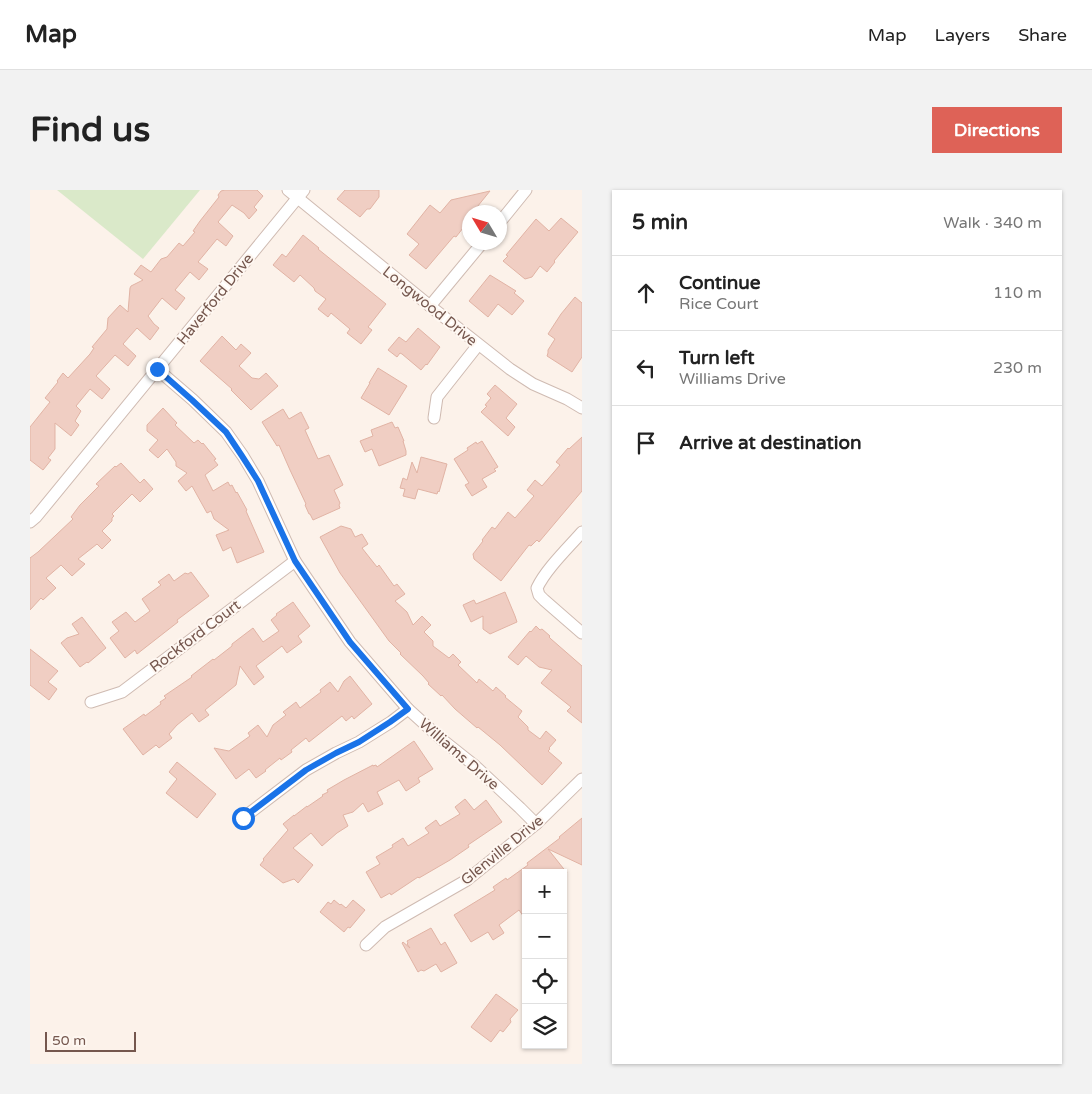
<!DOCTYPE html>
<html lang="en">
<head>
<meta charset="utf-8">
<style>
	:root { --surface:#fff; --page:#f2f2f2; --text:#222; --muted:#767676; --line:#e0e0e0; --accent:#de6257 }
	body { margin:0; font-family:"Varela Round",sans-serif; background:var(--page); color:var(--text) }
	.controls { position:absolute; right:15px; bottom:15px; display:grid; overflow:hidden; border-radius:0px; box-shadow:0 1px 4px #0004 }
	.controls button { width:45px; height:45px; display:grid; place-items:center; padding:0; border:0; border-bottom:1px solid var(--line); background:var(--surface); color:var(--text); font:25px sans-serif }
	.compass { position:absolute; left:432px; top:15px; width:45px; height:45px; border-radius:50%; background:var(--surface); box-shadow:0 1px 4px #0004; rotate:308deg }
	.scale { position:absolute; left:15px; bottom:12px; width:91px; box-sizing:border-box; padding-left:5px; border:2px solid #75574e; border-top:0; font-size:14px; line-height:18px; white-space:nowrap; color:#75574e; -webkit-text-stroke:4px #fef7f1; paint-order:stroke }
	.stop { position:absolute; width:15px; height:15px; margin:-11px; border:4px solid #1a73e8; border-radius:50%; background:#fff }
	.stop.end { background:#1a73e8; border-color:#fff; box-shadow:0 1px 5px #0008 }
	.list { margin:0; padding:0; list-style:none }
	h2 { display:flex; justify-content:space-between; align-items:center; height:65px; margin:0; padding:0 20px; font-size:21px }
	h2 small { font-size:16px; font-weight:400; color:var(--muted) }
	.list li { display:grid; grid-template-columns:32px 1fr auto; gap:15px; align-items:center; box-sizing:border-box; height:75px; padding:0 20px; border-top:1px solid var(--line) }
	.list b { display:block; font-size:19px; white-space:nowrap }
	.list p { margin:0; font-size:16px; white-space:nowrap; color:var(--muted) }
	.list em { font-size:16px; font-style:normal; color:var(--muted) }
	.icon { flex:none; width:28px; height:28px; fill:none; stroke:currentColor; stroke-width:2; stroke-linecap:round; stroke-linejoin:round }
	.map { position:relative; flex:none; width:552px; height:874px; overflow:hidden; border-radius:0px }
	header { display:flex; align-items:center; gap:30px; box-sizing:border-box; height:70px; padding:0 25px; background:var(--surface); border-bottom:1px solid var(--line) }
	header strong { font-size:24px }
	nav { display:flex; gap:28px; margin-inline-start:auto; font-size:18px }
	.intro { display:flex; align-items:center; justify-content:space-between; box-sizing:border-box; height:120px; padding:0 30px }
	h1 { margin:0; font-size:35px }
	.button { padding:12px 22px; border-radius:0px; background:var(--accent); color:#fff; font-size:18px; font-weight:700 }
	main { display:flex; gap:30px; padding:0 30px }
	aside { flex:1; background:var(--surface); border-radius:0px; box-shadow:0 1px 4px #0004 }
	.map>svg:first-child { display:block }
</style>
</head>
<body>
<header>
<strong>Map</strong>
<nav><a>Map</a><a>Layers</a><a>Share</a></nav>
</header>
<div class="intro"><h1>Find us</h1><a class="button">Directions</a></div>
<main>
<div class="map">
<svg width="552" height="874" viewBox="0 0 552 874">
	<rect width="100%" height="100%" fill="#fcf2ea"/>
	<polygon fill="#dae9c9" points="27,0 170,0 113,69"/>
	<g fill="#f0cec3" stroke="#e1b3a4">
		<polygon points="195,0 227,0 233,6 224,17 227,20 219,29 214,23 202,15 188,32 203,46 196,56 187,49 168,72 178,79 169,90 160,82 145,100 155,108 146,120 132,108 118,126 124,134 129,138 120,150 107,138 93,154 106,166 98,176 85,165 66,186 80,199 72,209 60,199 46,216 51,221 45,231 49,235 41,246 25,233 25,259 18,268 21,270 13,280 0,270 0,237 20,212 15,208 28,192 27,191 33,183 38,188 60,164 64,158 62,157 77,139 78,128 90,115 98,122 100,98 101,96 113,90 104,84 111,75 121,82 131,69 137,67 149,53 153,56 165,42 163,41 170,31 189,7 188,5 191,1"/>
		<polygon points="315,0 349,0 349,7 340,19 337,19 330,27 307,9"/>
		<polygon points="460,1 443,22 440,22 440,29 426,47 424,46 396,79 379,65 389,54 377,44 400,15 410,23 421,10"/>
		<polygon points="531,28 548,42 524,71 525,72 517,82 510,76 502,87 495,89 473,71 478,66 476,65 506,29 519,41"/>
		<polygon points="273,45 289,58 288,59 356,114 338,137 342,140 331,154 317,143 320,139 301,123 298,127 288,119 296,109 285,101 284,98 270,85 264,92 243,75 252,64 256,67"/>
		<polygon points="460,85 486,101 484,103 494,111 482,125 468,114 458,127 439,111"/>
		<polygon points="545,107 552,113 552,167 542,182 517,166 518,163 518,160 525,149 518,144 531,124"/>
		<polygon points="388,138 410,157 397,175 396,174 391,180 372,164 370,163 367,167 358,160 369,147 376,152"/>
		<polygon points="192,146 206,160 211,154 221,163 209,176 222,188 229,189 236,183 248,196 221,220 201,200 202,199 170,171"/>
		<polygon points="348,178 377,196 359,225 331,208 340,193 339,193"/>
		<polygon points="465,195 487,214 476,228 485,237 478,246 451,222 457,216 455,215 461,208 457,204"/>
		<polygon points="133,218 147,233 145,235 164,253 168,250 172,254 173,253 186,269 184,270 188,275 175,285 183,301 198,292 200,296 202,295 206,303 207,302 217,320 216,321 234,362 207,373 201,357 193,361 186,345 199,340 184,329 181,321 177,323 162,296 156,301 148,291 157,283 146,276 146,272 137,259 128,268 119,260 128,250 117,241 117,235"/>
		<polygon points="253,219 259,229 271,222 279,238 275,240 288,269 299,265 313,295 304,300 310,313 309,315 310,318 283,330 280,324 279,324 275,315 276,314 260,280 249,255 247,256 232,232"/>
		<polygon points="362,232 365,238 368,237 374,251 373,251 376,261 376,265 349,276 342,259 335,262 330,251 343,246 341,240"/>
		<polygon points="552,247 552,301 509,352 507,350 501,356 499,355 471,391 444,369 443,364 453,351 452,350 462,337 465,339 478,322 485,328 504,306 497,300 505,290 512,296 530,275 526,272 538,258 539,259"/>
		<polygon points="452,251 468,277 464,279 466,281 452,289 457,297 442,306 435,295 439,293 424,269 438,260 437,258 446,252 447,254"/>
		<polygon points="391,267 417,274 409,302 408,301 407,304 388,299 385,309 373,306 375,299 370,298 373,288 377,290 382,272 387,283"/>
		<polygon points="91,273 110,293 114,289 123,299 110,312 102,304 82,324 84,326 82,328 82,331 72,341 81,350 72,359 67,354 48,369 55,374 42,386 31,375 16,388 26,398 13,410 11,408 0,420 0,368 8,362 43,329 41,327 50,315 69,296 66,294 85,276 86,277"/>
		<polygon points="311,336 321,339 325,347 332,344 338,354 332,358 347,377 349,375 364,396 367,394 375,404 365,411 377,422 383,435 392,426 401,435 394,442 403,451 403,456 419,468 423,464 431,472 428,475 447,493 449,489 463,501 466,497 476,506 475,507 492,521 488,527 498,537 498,540 510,549 516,541 526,550 519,558 520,559 518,561 532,573 512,595 493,577 470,555 448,537 447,538 425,519 412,505 411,506 398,494 399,493 393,486 370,464 371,463 359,451 310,383 290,347"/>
		<polygon points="161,382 179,406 147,430 148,432 107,464 105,460 95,468 80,448 89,441 82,432 96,422 105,432 120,421 112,409 131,395 128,392 139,384 144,391 155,383 158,384"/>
		<polygon points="475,402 485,426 487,432 460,444 453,439 453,426 441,432 433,415 444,410 446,414"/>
		<polygon points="263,412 280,436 268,446 272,452 257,463 252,456 226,476 234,487 224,495 210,476 206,495 175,520 179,525 169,532 162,523 147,535 139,544 142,548 129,558 126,555 113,565 93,539 114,524 115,526 131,514 130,512 136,508 134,506 162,487 161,486 183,469 184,470 202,456 202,454 223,438 233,452 249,441 241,430 247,425 246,424"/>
		<polygon points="52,427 76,458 58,473 57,472 50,477 31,453 37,448 49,444 42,434"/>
		<polygon points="506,436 510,440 512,439 520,446 519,447 521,449 552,476 552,533 537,521 541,517 511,493 522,480 509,477 496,466 488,475 478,467 500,441 501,442"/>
		<polygon points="0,459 28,481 18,492 27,499 19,510 0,495"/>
		<polygon points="320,486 342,514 324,529 322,526 316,531 312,526 279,552 276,548 261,560 262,562 251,570 250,568 235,580 236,581 226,588 219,579 206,589 184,558 199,561 220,546 218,543 228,535 237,547 243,535 256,525 253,522 266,512 270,518 291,502 290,500 300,492 308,502 314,491"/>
		<polygon points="384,551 403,579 388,588 390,592 376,601 369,590 347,602 353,614 338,622 333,613 323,622 313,625 318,636 307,643 292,656 281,643 263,658 283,675 268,693 264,689 253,693 230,675 234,670 233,669 258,640 253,634 264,625 264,626 277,616 277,617 293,606 292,605 298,602 297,600 314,590 343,575 343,576 346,575 347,577"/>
		<polygon points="147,572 186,604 167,628 136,603 147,589 139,582"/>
		<polygon points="435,609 444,620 456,610 472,632 438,655 439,657 420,670 389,688 388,687 361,705 360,703 351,708 336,682 350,674 346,667 363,657 362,655 373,648 378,656 399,643 395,638 406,630 410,636 430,624 425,617"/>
		<polygon points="552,628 552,675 518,659 537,683 496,683 496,730 489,720 469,735 474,743 463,750 458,742 441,752 424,725 465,700 463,697 476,688 477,690 498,675 497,673 530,648 529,647"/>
		<polygon points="304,710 310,715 311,714 316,718 323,710 335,720 320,738 318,737 314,742 290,722 298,712 301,714"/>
		<polygon points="401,738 411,755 415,752 427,773 411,782 406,774 394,781 391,780 388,782 372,753 373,752 380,758 377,754 378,753 377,751"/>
		<polygon points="466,804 488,820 480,829 481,832 473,842 470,840 461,852 441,837"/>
	</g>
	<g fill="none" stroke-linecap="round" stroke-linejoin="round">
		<g stroke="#cfbbb2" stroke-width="13">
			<g id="street">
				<polyline points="258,0 400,116 480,179 503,194 537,209 552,218"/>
				<polyline points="470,32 496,0"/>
				<polyline points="400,116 453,52"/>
				<polyline points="127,179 163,210 196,242 213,266 228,291 265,371 320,452 378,519 410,548 444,575 490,618 506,634"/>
				<polyline points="404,228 407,207 448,155"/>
				<polyline points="0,332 6,327 274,0"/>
				<path d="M552,342C538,358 516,379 507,398L509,405L514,410L552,443"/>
				<polyline points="61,512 92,502 265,371"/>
				<polyline points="213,628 276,580 306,563 329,552 361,532 378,519"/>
				<polyline points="336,755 355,737 437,690 506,634 552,589"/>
			</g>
		</g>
		<use href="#street" stroke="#fff" stroke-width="11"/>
	</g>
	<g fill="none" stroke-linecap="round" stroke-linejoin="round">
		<polyline stroke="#1a73e8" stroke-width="6" points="127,179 162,210 196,242 212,266 228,291 265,371 320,452 378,519 360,532 329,552 306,563 276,580 213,628"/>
	</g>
	<g text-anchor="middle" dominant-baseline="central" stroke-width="4" stroke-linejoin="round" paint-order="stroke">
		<g font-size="15" fill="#75574e" stroke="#fef7f1">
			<text transform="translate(185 109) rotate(-51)">Haverford Drive</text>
			<text transform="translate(400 116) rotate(39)">Longwood Drive</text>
			<text transform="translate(165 446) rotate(-37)">Rockford Court</text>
			<text transform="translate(429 564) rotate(41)">Williams Drive</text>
			<text transform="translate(472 660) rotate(-39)">Glenville Drive</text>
		</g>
	</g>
</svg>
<div class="controls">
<button>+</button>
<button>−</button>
<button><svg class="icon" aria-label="locate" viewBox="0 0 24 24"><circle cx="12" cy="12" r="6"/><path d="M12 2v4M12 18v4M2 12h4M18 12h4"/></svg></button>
<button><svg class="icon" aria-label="layers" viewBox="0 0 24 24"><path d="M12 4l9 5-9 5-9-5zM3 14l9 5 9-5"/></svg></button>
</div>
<svg class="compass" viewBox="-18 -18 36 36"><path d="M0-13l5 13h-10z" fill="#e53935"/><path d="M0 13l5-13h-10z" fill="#767676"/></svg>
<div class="scale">50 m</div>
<div class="stop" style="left:213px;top:628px"></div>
<div class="stop end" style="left:127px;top:179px"></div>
</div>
<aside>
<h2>5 min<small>Walk · 340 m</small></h2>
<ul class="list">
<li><svg class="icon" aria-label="ahead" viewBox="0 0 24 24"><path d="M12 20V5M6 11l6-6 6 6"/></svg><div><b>Continue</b><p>Rice Court</p></div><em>110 m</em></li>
<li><svg class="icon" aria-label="left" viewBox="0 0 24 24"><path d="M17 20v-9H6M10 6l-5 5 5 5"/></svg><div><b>Turn left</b><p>Williams Drive</p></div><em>230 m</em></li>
<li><svg class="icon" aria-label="arrive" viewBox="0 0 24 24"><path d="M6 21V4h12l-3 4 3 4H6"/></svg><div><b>Arrive at destination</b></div></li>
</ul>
</aside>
</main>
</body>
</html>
